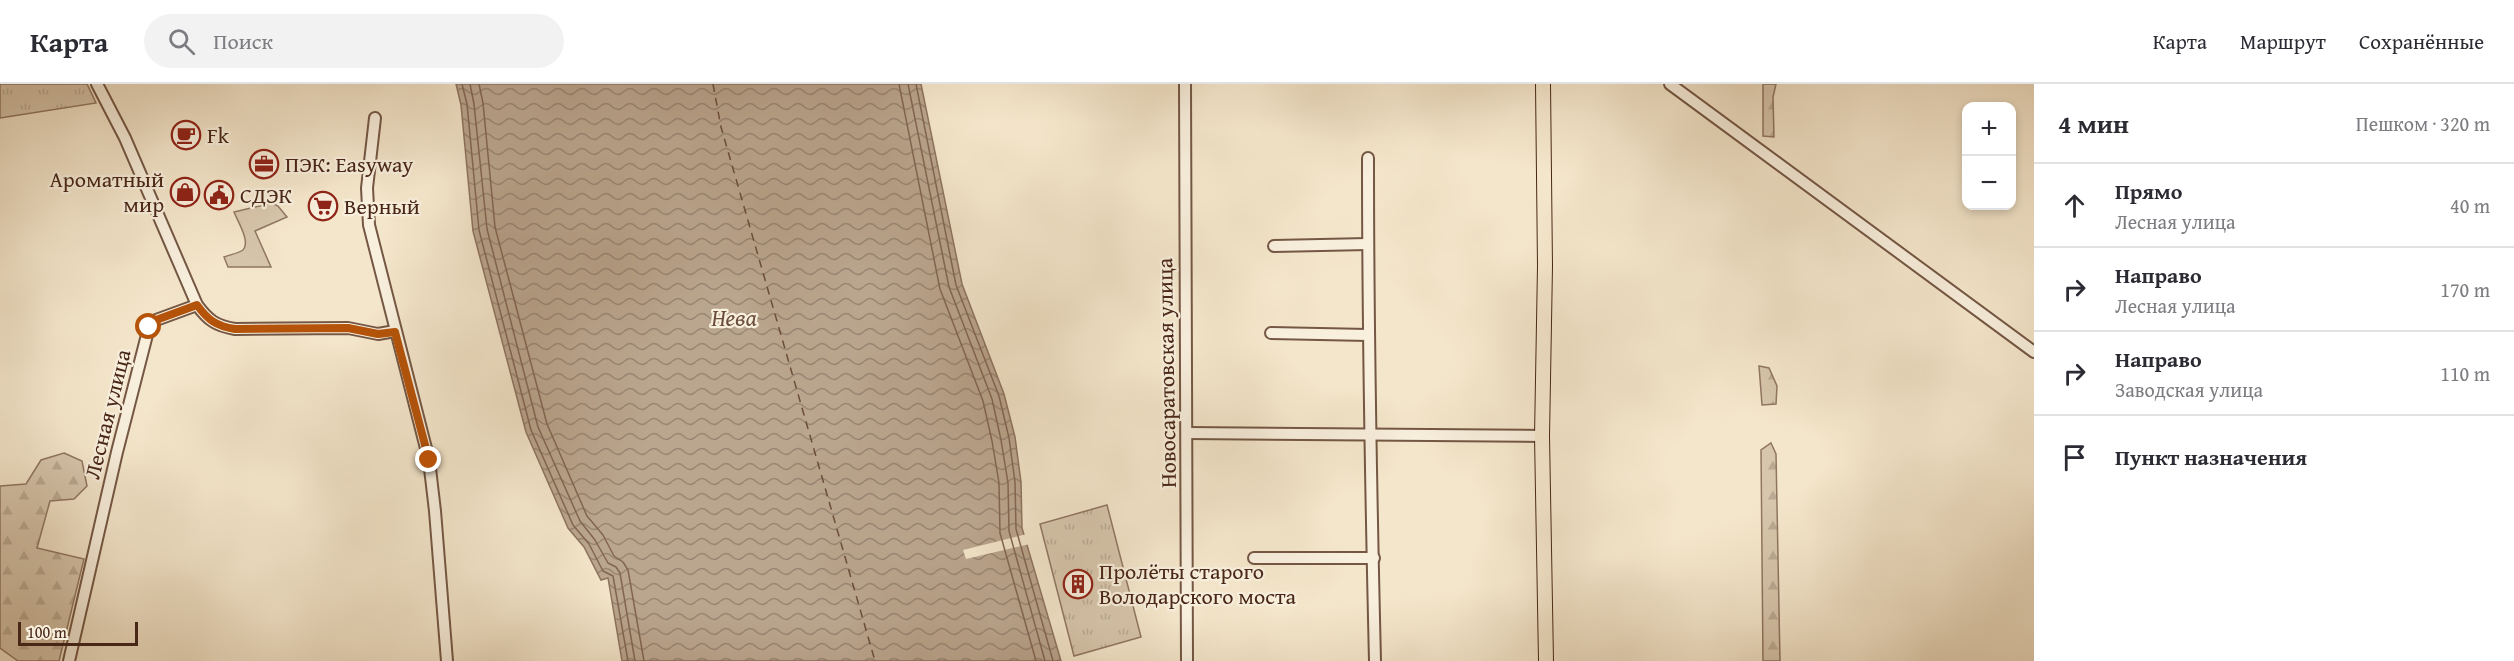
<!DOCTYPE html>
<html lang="ru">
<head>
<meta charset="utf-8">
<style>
	:root { --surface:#fff; --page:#f2f2f3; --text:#2b2b33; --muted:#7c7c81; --line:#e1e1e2 }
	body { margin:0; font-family:"Gentium Book Plus",serif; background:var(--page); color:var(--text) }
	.controls { position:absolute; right:18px; top:18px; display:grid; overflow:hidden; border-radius:12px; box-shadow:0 3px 9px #0003 }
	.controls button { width:54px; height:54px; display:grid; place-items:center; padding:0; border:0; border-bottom:2px solid var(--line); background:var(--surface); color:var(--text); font:30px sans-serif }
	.scale { position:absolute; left:18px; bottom:15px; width:120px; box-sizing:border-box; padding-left:6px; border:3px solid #492717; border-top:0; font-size:16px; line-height:21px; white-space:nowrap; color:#492717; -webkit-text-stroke:4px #f8efdd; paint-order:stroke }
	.stop { position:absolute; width:18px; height:18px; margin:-14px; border:4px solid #b45309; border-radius:50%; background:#fff }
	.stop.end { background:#b45309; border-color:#fff; box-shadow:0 2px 6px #0008 }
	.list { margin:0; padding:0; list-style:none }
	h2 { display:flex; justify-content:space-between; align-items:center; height:78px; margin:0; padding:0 24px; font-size:26px }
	h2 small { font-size:20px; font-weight:400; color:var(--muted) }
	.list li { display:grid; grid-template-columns:39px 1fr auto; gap:18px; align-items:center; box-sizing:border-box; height:84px; padding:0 24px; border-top:2px solid var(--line) }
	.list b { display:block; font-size:22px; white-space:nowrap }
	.list p { margin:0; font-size:20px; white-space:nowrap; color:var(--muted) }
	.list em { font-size:20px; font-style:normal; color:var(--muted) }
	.icon { flex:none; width:33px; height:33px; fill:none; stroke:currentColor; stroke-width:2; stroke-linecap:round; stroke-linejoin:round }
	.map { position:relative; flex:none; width:2034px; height:577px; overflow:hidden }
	header { display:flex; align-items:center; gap:36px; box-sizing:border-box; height:84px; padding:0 30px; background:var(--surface); border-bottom:2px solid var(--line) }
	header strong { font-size:28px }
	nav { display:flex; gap:33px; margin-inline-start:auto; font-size:21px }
	.search { width:420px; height:54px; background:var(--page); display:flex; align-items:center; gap:15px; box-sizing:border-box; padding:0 21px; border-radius:33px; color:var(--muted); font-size:22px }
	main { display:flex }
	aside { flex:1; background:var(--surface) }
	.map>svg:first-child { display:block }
</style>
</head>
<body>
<header>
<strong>Карта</strong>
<div class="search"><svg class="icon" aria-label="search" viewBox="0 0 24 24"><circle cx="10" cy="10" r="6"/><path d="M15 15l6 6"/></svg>Поиск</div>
<nav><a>Карта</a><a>Маршрут</a><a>Сохранённые</a></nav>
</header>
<main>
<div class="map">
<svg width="2034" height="577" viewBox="0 0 2034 577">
	<defs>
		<pattern id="grass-tufts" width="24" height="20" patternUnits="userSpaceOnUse" patternTransform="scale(1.5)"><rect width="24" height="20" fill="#d7c6ac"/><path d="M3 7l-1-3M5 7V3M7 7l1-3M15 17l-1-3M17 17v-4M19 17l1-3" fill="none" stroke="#baaa93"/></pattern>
		<pattern id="forest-firs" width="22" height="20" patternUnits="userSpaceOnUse" patternTransform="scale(1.5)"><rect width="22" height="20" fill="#d7c6ac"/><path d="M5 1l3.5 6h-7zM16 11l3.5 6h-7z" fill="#baaa93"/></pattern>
		<pattern id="water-waves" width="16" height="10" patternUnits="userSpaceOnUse" patternTransform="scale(1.5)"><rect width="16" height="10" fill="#baa58e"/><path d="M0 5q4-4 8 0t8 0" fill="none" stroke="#998673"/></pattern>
	</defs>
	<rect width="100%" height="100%" fill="#f4e6cb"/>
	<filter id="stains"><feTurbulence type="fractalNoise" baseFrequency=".00333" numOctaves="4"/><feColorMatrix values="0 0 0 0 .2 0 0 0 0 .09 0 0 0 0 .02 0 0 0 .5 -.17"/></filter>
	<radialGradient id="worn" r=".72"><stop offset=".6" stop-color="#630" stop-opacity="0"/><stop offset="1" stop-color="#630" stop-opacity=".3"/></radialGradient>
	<g fill="url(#grass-tufts)" stroke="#907662" stroke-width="1.5">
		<polygon points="0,0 87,0 96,19 0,34"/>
		<polygon points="1107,421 1141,553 1074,572 1040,440"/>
	</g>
	<g fill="url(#forest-firs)" stroke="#907662" stroke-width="1.5">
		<polygon points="1763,0 1776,0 1773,13 1774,53 1763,52"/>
		<polygon points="1759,282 1769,284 1777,302 1776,320 1762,321"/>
		<polygon points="1771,359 1776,370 1780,577 1763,577 1761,366"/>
		<polygon points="64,369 82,377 87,402 74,415 50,417 37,464 84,475 59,577 18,577 0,564 0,402 26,400 41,376"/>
	</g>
	<path fill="#d7c6ac" stroke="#907662" stroke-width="1.5" d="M272,119L278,122L287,133L255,147L271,183H228L224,173C229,171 239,169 243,166C251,158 237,136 234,128Z"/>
	<polygon fill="url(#water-waves)" stroke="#8d735e" stroke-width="1.5" points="456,0 921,0 962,200 1004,310 1015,353 1021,398 1022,444 1061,577 622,577 608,494 601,496 584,463 568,444 526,348 473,147 461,21"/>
	<polygon fill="#f4e6cb" points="1027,450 1030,460 966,475 963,466"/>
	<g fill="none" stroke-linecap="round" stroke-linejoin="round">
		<g stroke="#826652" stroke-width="1.5">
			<polyline points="462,0 467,20 479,146 531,346 573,441 589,460 603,487 613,492 628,577"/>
			<polyline points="470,0 474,20 487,145 538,343 580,437 595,456 608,479 616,483 620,489 635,577"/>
			<polyline points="479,0 483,19 495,143 547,340 587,432 603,451 614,472 623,478 628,486 644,577"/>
			<polyline points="899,0 940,205 983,317 992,357 999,399 1000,449 1036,577"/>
			<polyline points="908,0 949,203 992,315 1001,356 1008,399 1009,447 1045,577"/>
			<polyline points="916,0 956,201 999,312 1009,354 1015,398 1016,445 1053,577"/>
		</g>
		<polyline stroke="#6b4d3b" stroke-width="1.5" stroke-dasharray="8 6" stroke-linecap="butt" points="713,0 721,43 875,577"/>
		<g stroke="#745744" stroke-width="14">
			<g id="minor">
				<path d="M97,0L125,54L197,221C208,236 216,242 235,245L348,244L378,250L395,247"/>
				<polyline points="1185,0 1187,577"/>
				<polyline points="1670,0 2034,268"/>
				<polyline points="375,34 367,104 369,141 429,376 435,427 447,577"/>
				<path d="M1368,74C1368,242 1371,409 1375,577"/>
				<polyline points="1274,162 1368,160"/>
				<polyline points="1271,249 1368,251"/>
				<polyline points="1187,349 1542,352"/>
				<polyline points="1254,474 1374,474"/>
				<polyline points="69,577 117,368 149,243 156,236 197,221"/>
			</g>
		</g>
		<g stroke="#492717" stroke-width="16">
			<polyline id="major" points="1543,0 1545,182 1542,352 1546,577"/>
		</g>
		<use href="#minor" stroke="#f8efdd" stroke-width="10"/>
		<use href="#major" stroke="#f4e6cb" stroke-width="14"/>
	</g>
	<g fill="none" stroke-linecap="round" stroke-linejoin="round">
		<path stroke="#b45309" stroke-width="8" d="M149,243L156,236L197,221C208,236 216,242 235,245L348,244L378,250L395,248L429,376"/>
	</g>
	<defs>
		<g id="cafe-ring" transform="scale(1.5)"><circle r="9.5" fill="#f8efdd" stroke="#8f2418" stroke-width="1.5"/><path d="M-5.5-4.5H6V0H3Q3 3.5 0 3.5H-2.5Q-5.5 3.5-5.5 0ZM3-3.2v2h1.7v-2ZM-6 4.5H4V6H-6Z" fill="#8f2418"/></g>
		<g id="office-ring" transform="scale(1.5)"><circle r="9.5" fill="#f8efdd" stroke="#8f2418" stroke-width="1.5"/><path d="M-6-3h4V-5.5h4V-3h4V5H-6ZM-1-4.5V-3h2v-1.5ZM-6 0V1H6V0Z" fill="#8f2418"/></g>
		<g id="shop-ring" transform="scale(1.5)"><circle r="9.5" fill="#f8efdd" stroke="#8f2418" stroke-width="1.5"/><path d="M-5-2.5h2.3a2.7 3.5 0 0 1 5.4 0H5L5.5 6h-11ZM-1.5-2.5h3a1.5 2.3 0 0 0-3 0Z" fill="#8f2418"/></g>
		<g id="civic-ring" transform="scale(1.5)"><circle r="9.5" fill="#f8efdd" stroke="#8f2418" stroke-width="1.5"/><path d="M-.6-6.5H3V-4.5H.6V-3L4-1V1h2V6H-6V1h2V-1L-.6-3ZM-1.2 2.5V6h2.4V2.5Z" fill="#8f2418"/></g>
		<g id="supermarket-ring" transform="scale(1.5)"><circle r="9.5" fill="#f8efdd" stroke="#8f2418" stroke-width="1.5"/><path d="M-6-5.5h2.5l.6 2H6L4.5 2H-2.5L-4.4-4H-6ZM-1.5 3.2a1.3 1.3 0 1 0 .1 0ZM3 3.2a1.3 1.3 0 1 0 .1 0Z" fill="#8f2418"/></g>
		<g id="building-ring" transform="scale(1.5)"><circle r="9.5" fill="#f8efdd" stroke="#8f2418" stroke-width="1.5"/><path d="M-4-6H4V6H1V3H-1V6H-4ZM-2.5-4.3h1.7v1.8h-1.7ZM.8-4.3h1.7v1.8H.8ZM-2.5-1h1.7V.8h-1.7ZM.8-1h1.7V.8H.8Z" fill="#8f2418"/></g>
	</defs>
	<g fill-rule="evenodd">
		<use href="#cafe-ring" x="186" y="51"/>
		<use href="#office-ring" x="264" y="80"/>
		<use href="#shop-ring" x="185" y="108"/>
		<use href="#civic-ring" x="219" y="111"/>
		<use href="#supermarket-ring" x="323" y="122"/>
		<use href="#building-ring" x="1078" y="500"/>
	</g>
	<g text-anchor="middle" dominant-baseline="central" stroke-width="4.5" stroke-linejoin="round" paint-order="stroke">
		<g font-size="22" fill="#492717" stroke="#f8efdd" text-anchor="start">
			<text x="207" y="51">Fk</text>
			<text x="285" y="80">ПЭК: Easyway</text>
			<text x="164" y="95" text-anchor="end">Ароматный<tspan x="164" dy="25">мир</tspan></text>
			<text x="240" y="111">СДЭК</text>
			<text x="344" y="122">Верный</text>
			<text x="1099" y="487">Пролёты старого<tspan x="1099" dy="25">Володарского моста</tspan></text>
		</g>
		<g font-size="22" fill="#492717" stroke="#f8efdd">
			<text transform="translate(1166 289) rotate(-91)">Новосаратовская улица</text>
			<text transform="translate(107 330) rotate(-76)">Лесная улица</text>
		</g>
		<g font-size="24" font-style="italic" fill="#6b4d3b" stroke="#f8efdd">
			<text x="734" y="233">Нева</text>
		</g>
	</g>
	<rect width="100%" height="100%" filter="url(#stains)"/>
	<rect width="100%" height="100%" fill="url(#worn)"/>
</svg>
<div class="controls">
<button>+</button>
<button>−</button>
</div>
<div class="scale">100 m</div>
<div class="stop" style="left:149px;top:243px"></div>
<div class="stop end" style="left:429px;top:376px"></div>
</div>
<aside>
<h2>4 мин<small>Пешком · 320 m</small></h2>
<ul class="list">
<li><svg class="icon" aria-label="ahead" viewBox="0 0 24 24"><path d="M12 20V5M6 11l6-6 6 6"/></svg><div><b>Прямо</b><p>Лесная улица</p></div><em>40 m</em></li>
<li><svg class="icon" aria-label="right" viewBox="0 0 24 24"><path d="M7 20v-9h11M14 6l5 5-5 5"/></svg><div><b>Направо</b><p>Лесная улица</p></div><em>170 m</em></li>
<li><svg class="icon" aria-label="right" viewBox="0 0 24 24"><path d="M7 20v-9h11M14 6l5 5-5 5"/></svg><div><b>Направо</b><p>Заводская улица</p></div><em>110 m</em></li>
<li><svg class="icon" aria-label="arrive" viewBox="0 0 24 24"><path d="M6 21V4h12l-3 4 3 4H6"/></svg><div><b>Пункт назначения</b></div></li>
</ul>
</aside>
</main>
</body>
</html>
